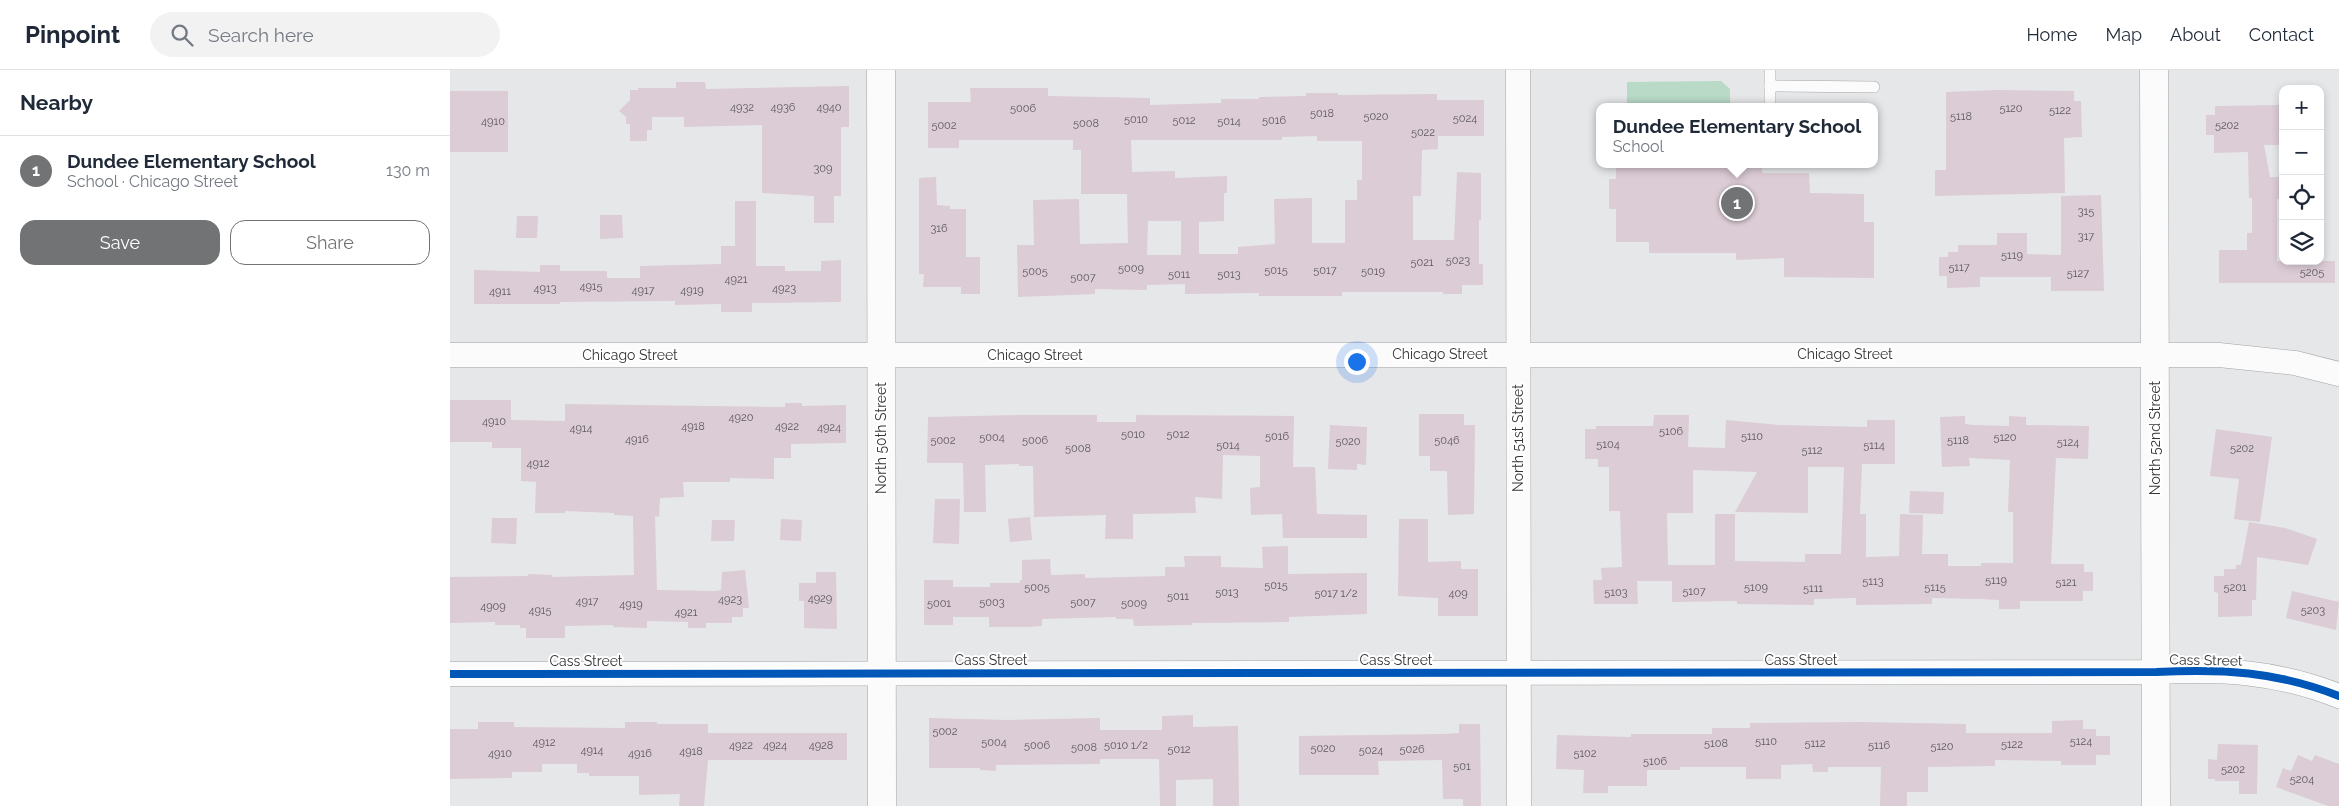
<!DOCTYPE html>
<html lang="en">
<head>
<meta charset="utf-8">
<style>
	:root { --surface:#fff; --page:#f2f2f3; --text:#1f2937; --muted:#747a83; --line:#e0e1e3; --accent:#727375 }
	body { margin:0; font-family:Raleway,sans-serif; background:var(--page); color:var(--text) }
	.controls { position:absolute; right:15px; top:15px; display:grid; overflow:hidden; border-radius:10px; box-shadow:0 2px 8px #0003 }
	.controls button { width:45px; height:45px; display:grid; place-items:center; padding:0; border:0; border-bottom:1px solid var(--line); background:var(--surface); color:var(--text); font:25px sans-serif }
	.you { position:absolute; left:906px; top:291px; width:18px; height:18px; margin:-12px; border:4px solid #fff; border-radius:50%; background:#1a73e8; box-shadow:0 0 0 8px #1a73e833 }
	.badge { display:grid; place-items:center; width:32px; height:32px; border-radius:50%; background:var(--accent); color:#fff; font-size:16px; font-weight:700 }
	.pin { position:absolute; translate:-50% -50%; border:2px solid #fff; box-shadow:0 1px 5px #0006 }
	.popup { position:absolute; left:1146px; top:33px; width:282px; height:65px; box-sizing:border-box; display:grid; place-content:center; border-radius:10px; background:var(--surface); filter:drop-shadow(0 1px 4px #0005); font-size:16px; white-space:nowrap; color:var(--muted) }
	.popup b { font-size:19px; color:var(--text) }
	.popup::after { content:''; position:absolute; left:50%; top:100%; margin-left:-10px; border:10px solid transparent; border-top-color:var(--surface) }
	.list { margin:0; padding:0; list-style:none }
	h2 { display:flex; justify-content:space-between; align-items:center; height:65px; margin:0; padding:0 20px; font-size:21px }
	h2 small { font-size:16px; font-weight:400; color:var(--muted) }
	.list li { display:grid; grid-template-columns:32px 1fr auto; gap:15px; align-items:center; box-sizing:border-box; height:70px; padding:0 20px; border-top:1px solid var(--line) }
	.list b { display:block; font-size:19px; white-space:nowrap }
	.list p { margin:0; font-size:16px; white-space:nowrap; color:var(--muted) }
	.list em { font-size:16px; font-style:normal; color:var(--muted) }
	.actions { display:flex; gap:10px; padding:15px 20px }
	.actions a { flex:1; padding:11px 0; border:1px solid var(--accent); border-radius:15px; text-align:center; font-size:18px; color:var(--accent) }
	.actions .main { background:var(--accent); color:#fff }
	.icon { flex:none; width:28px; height:28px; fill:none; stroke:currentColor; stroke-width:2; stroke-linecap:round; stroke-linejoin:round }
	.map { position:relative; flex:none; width:1889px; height:736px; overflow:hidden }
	header { display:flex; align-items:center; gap:30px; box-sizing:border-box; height:70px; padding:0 25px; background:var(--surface); border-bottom:1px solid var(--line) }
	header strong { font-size:24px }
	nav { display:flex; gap:28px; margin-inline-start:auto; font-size:18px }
	.search { width:350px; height:45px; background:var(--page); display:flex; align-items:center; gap:12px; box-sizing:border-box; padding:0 18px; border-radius:28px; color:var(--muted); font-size:19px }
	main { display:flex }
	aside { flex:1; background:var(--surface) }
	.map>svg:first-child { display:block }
</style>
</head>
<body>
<header>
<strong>Pinpoint</strong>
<div class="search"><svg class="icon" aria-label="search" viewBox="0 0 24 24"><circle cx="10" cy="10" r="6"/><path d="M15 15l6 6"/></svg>Search here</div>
<nav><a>Home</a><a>Map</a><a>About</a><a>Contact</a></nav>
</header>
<main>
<aside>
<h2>Nearby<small></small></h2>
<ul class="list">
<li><span class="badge">1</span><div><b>Dundee Elementary School</b><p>School · Chicago Street</p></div><em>130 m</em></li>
</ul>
<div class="actions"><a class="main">Save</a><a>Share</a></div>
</aside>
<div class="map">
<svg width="1889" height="736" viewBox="0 0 1889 736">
	<rect width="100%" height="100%" fill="#e6e7e9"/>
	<polygon fill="#b8dac6" points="1271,11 1280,19 1280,37 1177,37 1177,12"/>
	<g fill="#dcccd5" fill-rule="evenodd">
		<polygon points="226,12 255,12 256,19 399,16 399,57 391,57 391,126 384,126 384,153 364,153 364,126 312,123 312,55 234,57 234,47 202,47 202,60 197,60 197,71 180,71 180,54 176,54 176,47 169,41 180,30 180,20 188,20 188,18 226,18"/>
		<path d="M520,18H598V26L700,28V35L771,33V29H809V27L856,26V23H888V25L987,24V30H1034V66H988V79L972,80L971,126H963V170H1004L1007,102L1031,103V150H1029V194H1033V215H1012V224H993V222H892V226H809V223L735,224V214L697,215V220L645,219V224L568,227L567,175H584L583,130L629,129L630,174L678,173L677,124H631V80H623V70H509V78H478V32H521ZM867,66V71H912V110H907V130H895V173H862V128L824,129L825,174L788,177V184H749V152L774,151V123H777V106L725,108V101L682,102L681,70H832V67ZM698,151H731V185H697Z"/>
		<polygon points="1547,20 1624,21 1624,31 1631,31 1632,67 1614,68 1615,123 1485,126 1485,100 1496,100 1496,22"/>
		<rect x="0" y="21" width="58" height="61"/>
		<polygon points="1833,35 1833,75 1814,75 1820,107 1833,107 1833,129 1827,129 1827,191 1885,191 1885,213 1769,213 1769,180 1797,180 1797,163 1802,163 1802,128 1799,128 1798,82 1764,83 1764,65 1756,65 1756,45 1765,45 1765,36"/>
		<polygon points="1166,94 1312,94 1312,103 1359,103 1360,123 1414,124 1414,152 1424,152 1424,208 1334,207 1334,188 1286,190 1286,183 1199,183 1199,172 1166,172 1166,139 1159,139 1159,109 1166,109"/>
		<polygon points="486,107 487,135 500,136 500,139 516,139 516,187 530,187 530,224 511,224 511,217 473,217 474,204 469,204 469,108"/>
		<polygon points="1651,125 1654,221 1601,221 1601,207 1530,207 1530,217 1497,218 1497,206 1489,206 1489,187 1498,187 1498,182 1508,182 1508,175 1547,175 1547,163 1577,163 1577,184 1611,185 1611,126"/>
		<polygon points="285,131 306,131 306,196 335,196 335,201 371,201 371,191 391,190 391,232 302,233 302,242 271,242 271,234 225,235 225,231 110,232 110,234 24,234 24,200 90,202 90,195 110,195 110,201 157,201 157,208 190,208 190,196 271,194 271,176 285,176"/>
		<polygon points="150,145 172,145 173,168 150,169"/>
		<polygon points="67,146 88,146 87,168 66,168"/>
		<polygon points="0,330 61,330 61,350 115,351 115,334 335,337 335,333 352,333 352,336 396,335 396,373 341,374 341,388 324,388 324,409 280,408 280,412 233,412 234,427 210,428 209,447 205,446 207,520 265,521 271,520 272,502 295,500 299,538 293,538 293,547 282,547 282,553 256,553 256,558 238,558 238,552 197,551 197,558 163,557 163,555 115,556 115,568 76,568 76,558 70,558 70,555 45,555 45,552 0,553 0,507 78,506 78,504 102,505 102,507 184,505 183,446 164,445 164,443 115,441 115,443 85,443 86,412 71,411 71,378 42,378 42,372 0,372"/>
		<polygon points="969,344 1014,344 1014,355 1025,355 1024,444 998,445 997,401 980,401 980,386 969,386"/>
		<polygon points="569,345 647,345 647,352 686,352 686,345 844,346 843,397 865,397 867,444 917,445 917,468 833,468 832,444 801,445 800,418 810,417 810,386 773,385 772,429 745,427 746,443 683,444 683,469 655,469 656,445 584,447 583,396 569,396 569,394 535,395 536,442 514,442 513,393 477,393 478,347"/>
		<path d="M1204,345H1239L1238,377L1275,378L1276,350L1329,355L1417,357V350H1445V394H1412L1410,444H1416V487L1449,486L1450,444L1473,445L1472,484H1498V496H1531V493H1563V442H1558L1560,390L1519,388L1520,396L1492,397L1490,347L1515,346V354L1524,355L1559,356V346L1576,347V355L1639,356L1638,389L1606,388L1601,494H1634V502H1643V521H1633V531H1570V539H1549V530L1530,529L1482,528V534L1406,535V528L1364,529V535L1287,534V531L1222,532V511H1187L1188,534H1144L1143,510H1152L1151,498L1172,497L1170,441H1159V397H1148V389H1135V359H1146V356H1203ZM1358,397H1394L1391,484H1355V492L1285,491V444H1265V495H1218L1217,443H1243V400L1307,402L1285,442L1358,443Z"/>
		<polygon points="880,355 917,357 916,395 907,394 907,400 878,399"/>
		<polygon points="1766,359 1822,367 1810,452 1784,449 1789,409 1760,406"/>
		<polygon points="1460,421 1494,422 1493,444 1459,443"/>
		<polygon points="485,429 510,429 509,474 483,473"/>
		<polygon points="580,447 582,470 560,472 558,449"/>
		<polygon points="42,448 67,448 66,474 41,473"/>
		<polygon points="331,449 352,450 351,471 330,470"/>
		<polygon points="949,449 978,449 978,492 1011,491 1011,499 1028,499 1028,546 988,546 988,528 948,526"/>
		<polygon points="262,450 285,450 284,471 261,471"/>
		<polygon points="1799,452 1835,458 1867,469 1858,495 1807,487 1806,530 1802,530 1802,546 1768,547 1768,523 1764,522 1764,506 1774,506 1774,499 1786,499 1786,495 1791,495"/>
		<polygon points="838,476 838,504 917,503 917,544 839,547 839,552 742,553 742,555 684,556 683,549 666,549 666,547 592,549 592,556 578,557 539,557 539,547 503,547 503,555 474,555 474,510 503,510 503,517 540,517 540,513 570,513 570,510 572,510 572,490 600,489 601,505 635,504 635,508 715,506 715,497 735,497 734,486 771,486 771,497 813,498 812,477"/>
		<polygon points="366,502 386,502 387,559 354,558 354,531 349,531 349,513 366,513"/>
		<polygon points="1842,521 1889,532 1886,560 1836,548"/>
		<polygon points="743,645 743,657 788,656 789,736 763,736 763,709 726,710 726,736 710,736 709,689 650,689 650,694 546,695 546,701 530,700 530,698 479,698 479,648 558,650 650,648 650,660 712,660 712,646"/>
		<polygon points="1633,650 1633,659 1646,659 1646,666 1660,666 1660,685 1646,685 1646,695 1611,695 1611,691 1545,690 1545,696 1478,697 1478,722 1457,722 1457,736 1430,736 1431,697 1378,697 1378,702 1363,702 1362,694 1331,695 1331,709 1296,709 1296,697 1230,697 1230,700 1197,700 1197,716 1158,716 1158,723 1133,723 1134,700 1106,699 1107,665 1181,667 1181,664 1262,664 1262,658 1300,658 1300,653 1410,652 1516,654 1516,663 1602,663 1602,651"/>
		<polygon points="28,652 64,652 64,657 175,658 175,652 207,652 207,654 258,654 258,663 397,663 397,690 258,690 254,736 229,736 230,724 189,725 189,706 139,706 139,703 127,703 127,694 92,694 92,702 62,702 62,708 0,709 0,659 28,659"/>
		<polygon points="1009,654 1030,654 1031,736 1013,736 1013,729 993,729 992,690 928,691 929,705 849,705 849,666 992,664 1009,663"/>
		<polygon points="1768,674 1808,675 1807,724 1789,724 1789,711 1765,711 1765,709 1758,709 1758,689 1767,690"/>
		<polygon points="1848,685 1862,691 1865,685 1889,694 1889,736 1878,736 1826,717 1833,698 1841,701"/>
	</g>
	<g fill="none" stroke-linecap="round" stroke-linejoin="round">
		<g stroke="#a3a4a5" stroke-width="12">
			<g id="service">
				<polyline points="1320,0 1320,16 1424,17"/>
				<polyline points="1320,16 1320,37"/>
			</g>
		</g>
		<g stroke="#a3a4a5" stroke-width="25">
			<g id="minor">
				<polyline points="1068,0 1069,736"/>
				<polyline points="0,285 1769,285 1845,293 1889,304"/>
				<path d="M0,604L1706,602C1773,599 1825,601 1889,626"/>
			</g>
		</g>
		<g stroke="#a3a4a5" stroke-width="29">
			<g id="tertiary">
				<polyline points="431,0 432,736"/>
				<polyline points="1704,0 1706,736"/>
			</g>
		</g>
		<use href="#service" stroke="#fbfbfc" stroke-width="11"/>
		<use href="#minor" stroke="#fbfbfc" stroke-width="24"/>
		<use href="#tertiary" stroke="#fbfbfc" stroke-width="28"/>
		<g stroke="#fff" stroke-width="11">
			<path id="cycleway" d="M0,604L1706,602C1773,599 1825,601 1889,626"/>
		</g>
		<use href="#cycleway" stroke="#0057b8" stroke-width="8"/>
	</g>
	<g text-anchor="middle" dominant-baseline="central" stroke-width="4" stroke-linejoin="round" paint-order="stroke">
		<g font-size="11" fill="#5e5a5e">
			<text x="292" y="37">4932</text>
			<text x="333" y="37">4936</text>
			<text x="379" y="37">4940</text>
			<text x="573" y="38">5006</text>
			<text x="1561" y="38">5120</text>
			<text x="1610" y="40">5122</text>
			<text x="872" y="43">5018</text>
			<text x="926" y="46">5020</text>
			<text x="1511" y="46">5118</text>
			<text x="1015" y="48">5024</text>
			<text x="686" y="49">5010</text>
			<text x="734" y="50">5012</text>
			<text x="824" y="50">5016</text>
			<text x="43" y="51">4910</text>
			<text x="779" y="51">5014</text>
			<text x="636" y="53">5008</text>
			<text x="494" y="55">5002</text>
			<text x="1777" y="55">5202</text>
			<text x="973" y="62">5022</text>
			<text x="373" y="98">309</text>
			<text x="1636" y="141">315</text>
			<text x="489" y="158">316</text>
			<text x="1636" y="166">317</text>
			<text x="1562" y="185">5119</text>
			<text x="1008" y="190">5023</text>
			<text x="972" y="192">5021</text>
			<text x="1509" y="197">5117</text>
			<text x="681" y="198">5009</text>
			<text x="826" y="200">5015</text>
			<text x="875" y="200">5017</text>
			<text x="585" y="201">5005</text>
			<text x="923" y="201">5019</text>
			<text x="1862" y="202">5205</text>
			<text x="1628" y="203">5127</text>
			<text x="729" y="204">5011</text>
			<text x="779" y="204">5013</text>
			<text x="633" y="207">5007</text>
			<text x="286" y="209">4921</text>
			<text x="141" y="216">4915</text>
			<text x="95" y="218">4913</text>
			<text x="334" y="218">4923</text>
			<text x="193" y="220">4917</text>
			<text x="242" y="220">4919</text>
			<text x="50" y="221">4911</text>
			<text x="291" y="347">4920</text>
			<text x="44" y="351">4910</text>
			<text x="243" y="356">4918</text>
			<text x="337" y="356">4922</text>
			<text x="379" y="357">4924</text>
			<text x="131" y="358">4914</text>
			<text x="1221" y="361">5106</text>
			<text x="683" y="364">5010</text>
			<text x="728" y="364">5012</text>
			<text x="827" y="366">5016</text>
			<text x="1302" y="366">5110</text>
			<text x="542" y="367">5004</text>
			<text x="1555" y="367">5120</text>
			<text x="187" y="369">4916</text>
			<text x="493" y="370">5002</text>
			<text x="585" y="370">5006</text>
			<text x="997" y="370">5046</text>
			<text x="1508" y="370">5118</text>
			<text x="898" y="371">5020</text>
			<text x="1618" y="372">5124</text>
			<text x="1158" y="374">5104</text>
			<text x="778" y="375">5014</text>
			<text x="1424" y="375">5114</text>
			<text x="628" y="378">5008</text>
			<text x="1792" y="378">5202</text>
			<text x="1362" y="380">5112</text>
			<text x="88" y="393">4912</text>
			<text x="1546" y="510">5119</text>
			<text x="1423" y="511">5113</text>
			<text x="1616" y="512">5121</text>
			<text x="826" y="515">5015</text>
			<text x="587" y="517">5005</text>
			<text x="1306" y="517">5109</text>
			<text x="1485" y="517">5115</text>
			<text x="1785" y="517">5201</text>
			<text x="1363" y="518">5111</text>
			<text x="1244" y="521">5107</text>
			<text x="777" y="522">5013</text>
			<text x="1166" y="522">5103</text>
			<text x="886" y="523">5017 1/2</text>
			<text x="1008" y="523">409</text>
			<text x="728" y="526">5011</text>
			<text x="370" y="528">4929</text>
			<text x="280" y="529">4923</text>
			<text x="137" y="531">4917</text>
			<text x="542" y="532">5003</text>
			<text x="633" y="532">5007</text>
			<text x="489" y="533">5001</text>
			<text x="684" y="533">5009</text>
			<text x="181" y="534">4919</text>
			<text x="43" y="536">4909</text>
			<text x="90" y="540">4915</text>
			<text x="1863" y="540">5203</text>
			<text x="236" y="542">4921</text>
			<text x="495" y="661">5002</text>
			<text x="1316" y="671">5110</text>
			<text x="1631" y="671">5124</text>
			<text x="94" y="672">4912</text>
			<text x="544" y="672">5004</text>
			<text x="1266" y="673">5108</text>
			<text x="1365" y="673">5112</text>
			<text x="1562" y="674">5122</text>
			<text x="291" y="675">4922</text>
			<text x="325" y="675">4924</text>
			<text x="371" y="675">4928</text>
			<text x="587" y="675">5006</text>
			<text x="676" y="675">5010 1/2</text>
			<text x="1429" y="675">5116</text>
			<text x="1492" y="676">5120</text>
			<text x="634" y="677">5008</text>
			<text x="873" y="678">5020</text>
			<text x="729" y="679">5012</text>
			<text x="962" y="679">5026</text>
			<text x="142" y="680">4914</text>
			<text x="921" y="680">5024</text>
			<text x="241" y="681">4918</text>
			<text x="50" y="683">4910</text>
			<text x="190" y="683">4916</text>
			<text x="1135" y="683">5102</text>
			<text x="1205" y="691">5106</text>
			<text x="1012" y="696">501</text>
			<text x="1783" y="699">5202</text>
			<text x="1852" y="709">5204</text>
		</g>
		<g font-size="14" fill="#343436" stroke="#fff">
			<text x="990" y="284">Chicago Street</text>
			<text x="1395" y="284">Chicago Street</text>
			<text x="180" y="285">Chicago Street</text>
			<text x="585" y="285">Chicago Street</text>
			<text transform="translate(431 368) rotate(-90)">North 50th Street</text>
			<text transform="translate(1068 368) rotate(-90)">North 51st Street</text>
			<text transform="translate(1705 368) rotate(-90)">North 52nd Street</text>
			<text x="541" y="590">Cass Street</text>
			<text x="946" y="590">Cass Street</text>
			<text x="1351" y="590">Cass Street</text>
			<text transform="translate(1756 590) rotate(1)">Cass Street</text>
			<text x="136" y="591">Cass Street</text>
		</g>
	</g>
</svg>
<div class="controls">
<button>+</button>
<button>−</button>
<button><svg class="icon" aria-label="locate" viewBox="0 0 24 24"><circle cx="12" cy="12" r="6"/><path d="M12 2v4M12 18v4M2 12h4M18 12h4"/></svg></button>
<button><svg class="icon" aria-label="layers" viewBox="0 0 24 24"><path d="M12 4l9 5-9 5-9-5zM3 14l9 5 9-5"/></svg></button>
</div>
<div class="you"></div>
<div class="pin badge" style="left:1287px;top:133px">1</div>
<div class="popup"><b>Dundee Elementary School</b>School</div>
</div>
</main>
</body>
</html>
